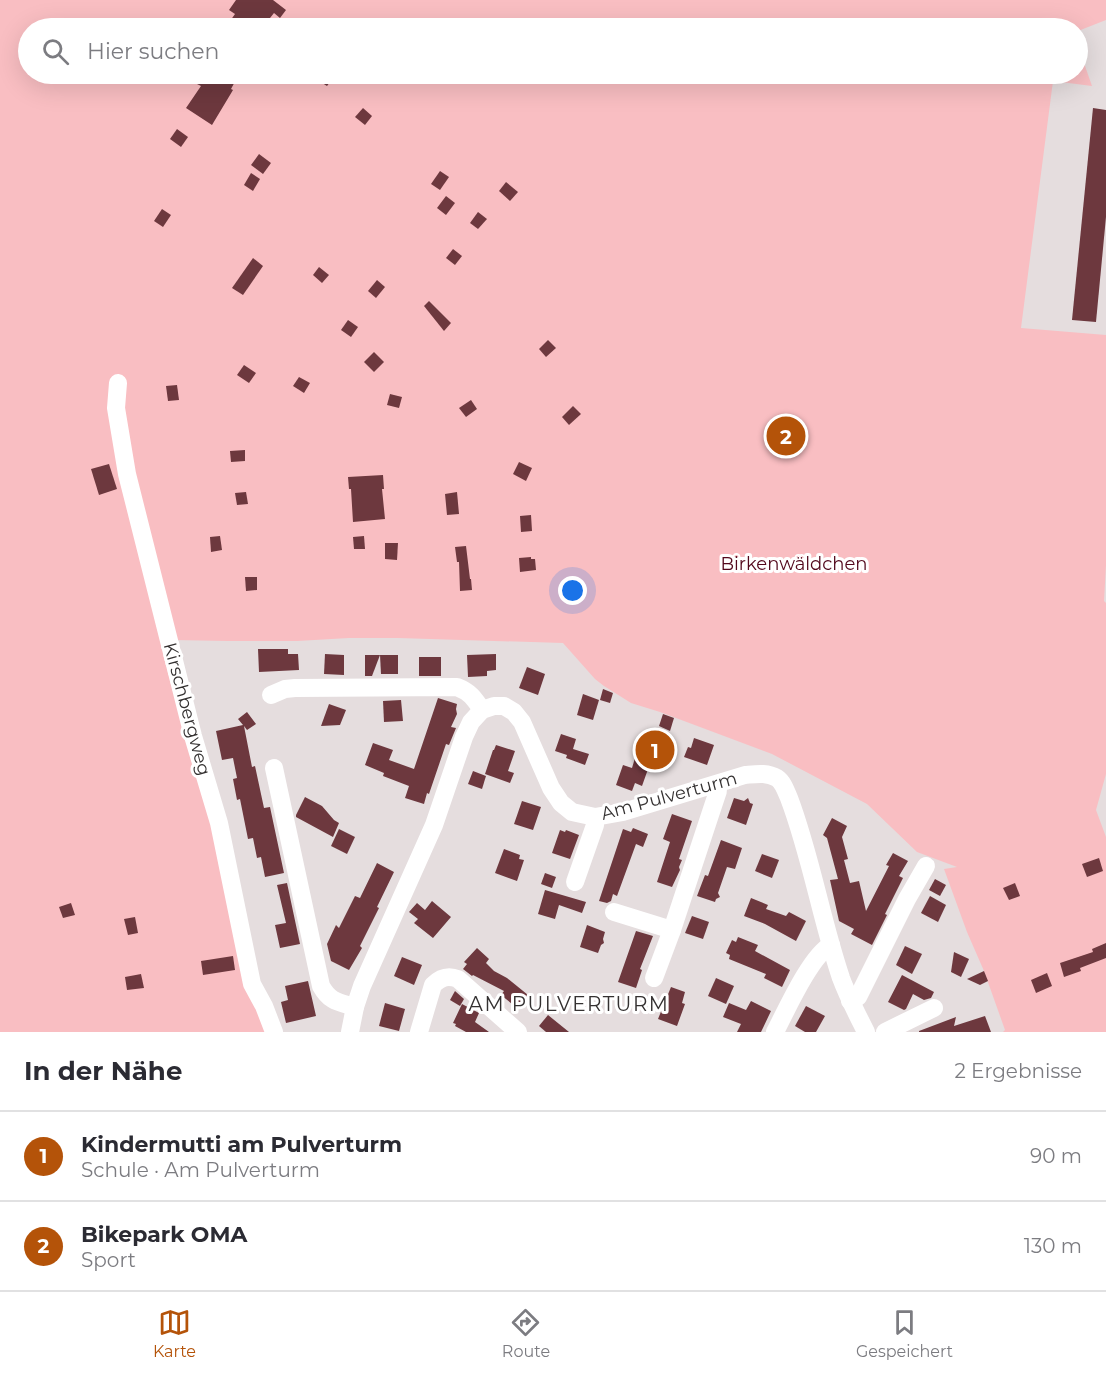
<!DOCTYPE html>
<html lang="de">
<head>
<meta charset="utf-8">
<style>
	:root { --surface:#fff; --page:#f7f7f7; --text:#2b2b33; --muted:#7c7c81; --line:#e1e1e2; --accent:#b45309 }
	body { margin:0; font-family:Montserrat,sans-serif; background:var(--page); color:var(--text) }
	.you { position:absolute; left:573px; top:591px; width:21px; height:21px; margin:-15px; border:4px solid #fff; border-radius:50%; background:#1a73e8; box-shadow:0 0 0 9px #1a73e833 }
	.badge { display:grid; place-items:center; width:39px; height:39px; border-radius:50%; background:var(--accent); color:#fff; font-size:20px; font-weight:700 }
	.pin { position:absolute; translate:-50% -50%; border:3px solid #fff; box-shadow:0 2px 6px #0006 }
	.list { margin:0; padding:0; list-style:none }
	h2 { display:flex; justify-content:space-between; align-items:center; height:78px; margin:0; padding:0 24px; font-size:26px }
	h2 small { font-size:20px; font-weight:400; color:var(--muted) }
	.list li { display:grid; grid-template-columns:39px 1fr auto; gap:18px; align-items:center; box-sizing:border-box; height:90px; padding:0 24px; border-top:2px solid var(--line) }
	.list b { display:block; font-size:22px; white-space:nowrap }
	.list p { margin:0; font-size:20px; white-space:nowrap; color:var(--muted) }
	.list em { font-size:20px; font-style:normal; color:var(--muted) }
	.icon { flex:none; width:33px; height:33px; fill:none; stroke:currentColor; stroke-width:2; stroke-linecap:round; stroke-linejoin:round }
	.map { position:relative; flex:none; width:1106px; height:1032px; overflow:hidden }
	.search { position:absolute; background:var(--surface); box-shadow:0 6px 24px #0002; left:18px; right:18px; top:18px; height:66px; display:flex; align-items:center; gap:15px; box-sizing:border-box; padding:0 21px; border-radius:33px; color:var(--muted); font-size:22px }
	.sheet { height:258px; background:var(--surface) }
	nav { display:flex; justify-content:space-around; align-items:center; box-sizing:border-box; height:84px; border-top:2px solid var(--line); background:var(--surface); font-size:16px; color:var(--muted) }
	nav a { display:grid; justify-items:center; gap:3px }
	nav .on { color:var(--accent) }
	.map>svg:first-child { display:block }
</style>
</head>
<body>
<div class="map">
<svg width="1106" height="1032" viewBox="0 0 1106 1032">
	<rect width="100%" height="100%" fill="#e5ddde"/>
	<polygon fill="#f9bec2" points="0,0 1106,0 1106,20 1078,31 1078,28 28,28 28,74 1078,74 1078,46 1092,86 1053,81 1021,328 1106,335 1106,565 1104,601 1106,603 1106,774 1096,810 1106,837 1106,1032 1003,1032 1005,1030 984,971 967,932 944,869 957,867 917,852 867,804 772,754 660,712 631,703 604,686 595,679 563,643 398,638 349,638 297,641 228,641 173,640 254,976 281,1032 0,1032"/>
	<g fill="#6d383e">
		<polygon points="236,0 273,0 286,10 280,18 274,13 262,28 225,28 235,14 229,10"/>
		<polygon points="205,74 207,74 221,84 227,74 239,74 231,89 233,90 212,125 186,108 201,86 197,84"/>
		<polygon points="308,74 327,74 333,78 327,86"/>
		<polygon points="363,108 372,116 365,125 355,117"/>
		<polygon points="1093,108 1106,110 1106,217 1096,322 1072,320"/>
		<polygon points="177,129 188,137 181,147 170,139"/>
		<polygon points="259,154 271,163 263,174 251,165"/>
		<polygon points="440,171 449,177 440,190 431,184"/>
		<polygon points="251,173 260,179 253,191 244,185"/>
		<polygon points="506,182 518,192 510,201 499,191"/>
		<polygon points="446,196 455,203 446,215 437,208"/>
		<polygon points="162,209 171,215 163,227 154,221"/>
		<polygon points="478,212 487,219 478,229 470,223"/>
		<polygon points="453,249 462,256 455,265 446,258"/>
		<polygon points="253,258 263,266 243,295 232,288"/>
		<polygon points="319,267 329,275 322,283 313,275"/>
		<polygon points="377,280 385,287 376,298 368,291"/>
		<polygon points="429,301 451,323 444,331 424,306"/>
		<polygon points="348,320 358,327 351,337 341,330"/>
		<polygon points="548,340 556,348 546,357 539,349"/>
		<polygon points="374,352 384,362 374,372 364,362"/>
		<polygon points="244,365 256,373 249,383 237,375"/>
		<polygon points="299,377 310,383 304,393 293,386"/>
		<polygon points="177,385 179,400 168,401 166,386"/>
		<polygon points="390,394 402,397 399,408 387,405"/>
		<polygon points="471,400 477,409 466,417 459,408"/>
		<polygon points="573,406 581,414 569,425 562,417"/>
		<polygon points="245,450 245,461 231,462 230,451"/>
		<polygon points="519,462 532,468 526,481 513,474"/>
		<polygon points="109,464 117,489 99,495 91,469"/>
		<polygon points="383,475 384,489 382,489 385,519 353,522 351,489 349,489 348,477"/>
		<polygon points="246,492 248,504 237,505 235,493"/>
		<polygon points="457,492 459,514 447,515 445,494"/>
		<polygon points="531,515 532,531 521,532 520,516"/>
		<polygon points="220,536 222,550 211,552 210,537"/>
		<polygon points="364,536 365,549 354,549 353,537"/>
		<polygon points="385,543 398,543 397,560 385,559"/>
		<polygon points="466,546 470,579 471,579 472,590 460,591 459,562 457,562 455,547"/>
		<polygon points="531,557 531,559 535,559 536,570 520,572 519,558"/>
		<polygon points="245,577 257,577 257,590 246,591"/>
		<polygon points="258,649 288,649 288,654 298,654 299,670 259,672"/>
		<polygon points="325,654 344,655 344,675 324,674"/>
		<polygon points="496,654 496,670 487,671 487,676 468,677 467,655"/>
		<polygon points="365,655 380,655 372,676 365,676"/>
		<polygon points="380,655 398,655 398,674 381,674"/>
		<rect x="419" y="657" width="22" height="19"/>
		<polygon points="527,667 545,674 538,695 519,688"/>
		<polygon points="603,689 613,693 610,703 600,700"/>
		<polygon points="583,694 599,700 593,720 577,715"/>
		<polygon points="438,698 457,704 456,709 457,714 451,727 456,728 449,745 446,744 429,794 427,793 424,804 405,798 409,786 383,776 384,773 365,765 373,743 393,750 389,760 414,769"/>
		<polygon points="401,700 403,721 384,722 383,701"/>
		<polygon points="329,704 346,710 340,725 321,726"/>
		<polygon points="247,712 256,724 247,730 244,726 252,767 255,766 264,808 270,807 284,873 265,877 261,857 257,858 253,838 248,839 240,799 237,800 233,779 237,778 233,758 222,760 216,731 243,725 238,719"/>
		<polygon points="663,714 674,718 670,731 659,726"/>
		<polygon points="561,734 576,739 573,749 589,754 585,765 566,758 567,755 555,751"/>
		<polygon points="642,735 658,741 642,786 635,783 632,791 616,785 623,765 632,768"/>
		<polygon points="694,738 714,745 707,765 684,757 688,747 691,748"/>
		<polygon points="496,745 515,751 508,771 514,773 510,783 485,774 493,750 494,750"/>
		<polygon points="473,771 486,776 482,789 468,784"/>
		<polygon points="305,797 322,806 334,820 339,823 333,837 296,817 296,815"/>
		<polygon points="734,798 744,801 748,798 750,803 753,804 746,825 727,818"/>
		<polygon points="522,801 541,807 533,830 514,824"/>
		<polygon points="672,814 692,821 679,859 682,860 679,867 680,870 672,887 657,882 670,842 663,839"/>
		<polygon points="832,818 847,826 842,837 848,859 844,860 850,883 859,881 866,911 889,866 886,865 893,853 908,861 899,876 903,878 885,914 887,915 872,945 851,934 854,929 839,921 830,880 838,879 827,838 823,835"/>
		<polygon points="633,828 648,834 643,847 636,844 617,896 613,894 611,901 607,903 599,901 623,829 631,832"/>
		<polygon points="339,829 355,837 347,854 331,846"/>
		<polygon points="560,830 565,832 566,830 579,835 570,859 552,853"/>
		<polygon points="721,840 742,848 735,869 727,867 718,893 720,897 716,899 715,902 697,896 705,875 708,876"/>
		<polygon points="504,849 520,855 519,859 524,860 517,881 495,873"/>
		<polygon points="762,854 779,860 772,878 755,871"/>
		<polygon points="1099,858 1103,871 1087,877 1082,864"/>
		<polygon points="377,863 394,872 377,907 379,908 360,946 362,948 349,970 331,961 327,944 336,925 339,928 355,896 360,898"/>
		<polygon points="545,873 556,877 552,888 541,884"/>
		<polygon points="935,879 946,885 940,896 929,890"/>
		<polygon points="287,883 300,944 280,948 275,925 286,923 277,885"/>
		<polygon points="1015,883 1020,896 1009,900 1003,888"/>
		<polygon points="545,890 586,902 582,913 559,905 555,919 538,914"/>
		<polygon points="930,896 946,905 938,922 921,913"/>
		<polygon points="751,898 768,905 766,909 786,916 789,912 806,921 796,941 765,924 744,916"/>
		<polygon points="432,901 451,917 433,938 414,923 418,919 409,912 417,903 425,910"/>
		<polygon points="71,903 75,915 63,918 59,907"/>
		<polygon points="692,916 709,922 703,939 685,933"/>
		<polygon points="135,917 138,933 128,935 124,919"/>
		<polygon points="587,925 605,932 603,939 604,943 601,945 598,953 580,947"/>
		<polygon points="636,931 653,936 640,969 642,970 636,988 618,982"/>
		<polygon points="738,937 758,945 755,951 790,970 782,987 764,978 766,974 729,959 730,955 726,953 732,940 736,942"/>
		<polygon points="1106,943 1106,958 1080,968 1081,971 1064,977 1060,963 1093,952 1092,949"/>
		<polygon points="905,946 922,954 912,974 896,965"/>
		<polygon points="477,948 489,959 486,963 494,971 507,978 528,995 517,1008 501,995 504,991 473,975 472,976 463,969 467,964 464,962"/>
		<polygon points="954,952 969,959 961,977 951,972"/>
		<polygon points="233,956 235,970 203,975 201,961"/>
		<polygon points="402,957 422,965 414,985 394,976"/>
		<polygon points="984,971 988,981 980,985 967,979"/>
		<polygon points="1047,973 1052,986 1036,993 1031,980"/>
		<polygon points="141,974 144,988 127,990 125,977"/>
		<polygon points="902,975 934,992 931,998 924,1000 913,994 906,1009 904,1010 888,1002"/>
		<polygon points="716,978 734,986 726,1004 708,996"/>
		<polygon points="308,981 316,1016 286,1023 281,1002 288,1000 285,986"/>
		<polygon points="671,987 685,992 682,1003 685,1004 677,1026 658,1019"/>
		<polygon points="455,991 464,999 460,1006 450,1000"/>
		<polygon points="751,1001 771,1011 761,1032 737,1032 741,1024 723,1017 729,1003 746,1010"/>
		<polygon points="385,1003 405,1009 399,1031 379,1026"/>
		<polygon points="462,1004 479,1013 475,1022 489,1032 466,1032 455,1026 456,1024 453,1023"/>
		<polygon points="806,1006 825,1016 816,1032 805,1032 795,1026"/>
		<polygon points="548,1015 569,1032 546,1032 539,1026"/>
		<polygon points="985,1016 991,1032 919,1032 919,1031 956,1017 954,1026"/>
	</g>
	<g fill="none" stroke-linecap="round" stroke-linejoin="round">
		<g stroke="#fff" stroke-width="18">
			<polyline points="118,383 116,408 127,474 193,736 219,823 252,984 264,1006 274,1032"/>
			<path d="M271,695L285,689L295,688L457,687C470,692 474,698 482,710"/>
			<path d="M274,768L321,986C330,1002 338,1002 355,1007"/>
			<polyline points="575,882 595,825 595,817"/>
			<polyline points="614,912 672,930"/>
			<polyline points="654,978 672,930 710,815 718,791 715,785"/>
			<polyline points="850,1001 858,997 907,899 926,866"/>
			<path d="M350,1032L355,1007L362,986L434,825L464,737L471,722L482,710L494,706H504L514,712L522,722L551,788L561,803L572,812L595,817L623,812L745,775C756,774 767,772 777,778C783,782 786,791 789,798C811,856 821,919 841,978C848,997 857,1014 866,1032"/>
			<path d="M419,1032L433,985C441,977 448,975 458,979L518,1032"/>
			<path d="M775,1032C786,1011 811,955 831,945"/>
			<polyline points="885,1032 934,1008"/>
		</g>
	</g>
	<g text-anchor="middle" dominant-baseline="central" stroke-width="6" stroke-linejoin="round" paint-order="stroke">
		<g font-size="18" fill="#52071b" stroke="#fff">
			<text x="794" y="564">Birkenwäldchen</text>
		</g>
		<g font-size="18" fill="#343131" stroke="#fff">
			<text transform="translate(187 709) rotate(75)">Kirschbergweg</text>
			<text transform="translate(669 796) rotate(-15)">Am Pulverturm</text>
		</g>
		<g font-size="20" letter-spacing="1.5" fill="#343131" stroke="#fff">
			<text x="569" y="1004">AM PULVERTURM</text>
		</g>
	</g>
</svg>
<div class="you"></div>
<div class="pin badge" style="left:655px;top:750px">1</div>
<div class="pin badge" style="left:786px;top:436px">2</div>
<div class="search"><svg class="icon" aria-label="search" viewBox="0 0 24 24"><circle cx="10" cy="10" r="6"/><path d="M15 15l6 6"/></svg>Hier suchen</div>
</div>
<section class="sheet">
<h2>In der Nähe<small>2 Ergebnisse</small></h2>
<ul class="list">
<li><span class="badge">1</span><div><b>Kindermutti am Pulverturm</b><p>Schule · Am Pulverturm</p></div><em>90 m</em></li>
<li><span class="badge">2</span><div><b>Bikepark OMA</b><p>Sport</p></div><em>130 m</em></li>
</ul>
</section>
<nav>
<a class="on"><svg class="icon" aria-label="map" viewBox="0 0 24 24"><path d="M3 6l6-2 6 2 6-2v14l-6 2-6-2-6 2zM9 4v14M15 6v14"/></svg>Karte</a>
<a><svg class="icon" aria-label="directions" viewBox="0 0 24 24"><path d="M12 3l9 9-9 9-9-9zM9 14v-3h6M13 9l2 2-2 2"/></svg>Route</a>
<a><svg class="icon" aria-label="saved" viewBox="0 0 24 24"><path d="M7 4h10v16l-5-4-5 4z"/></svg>Gespeichert</a>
</nav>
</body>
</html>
